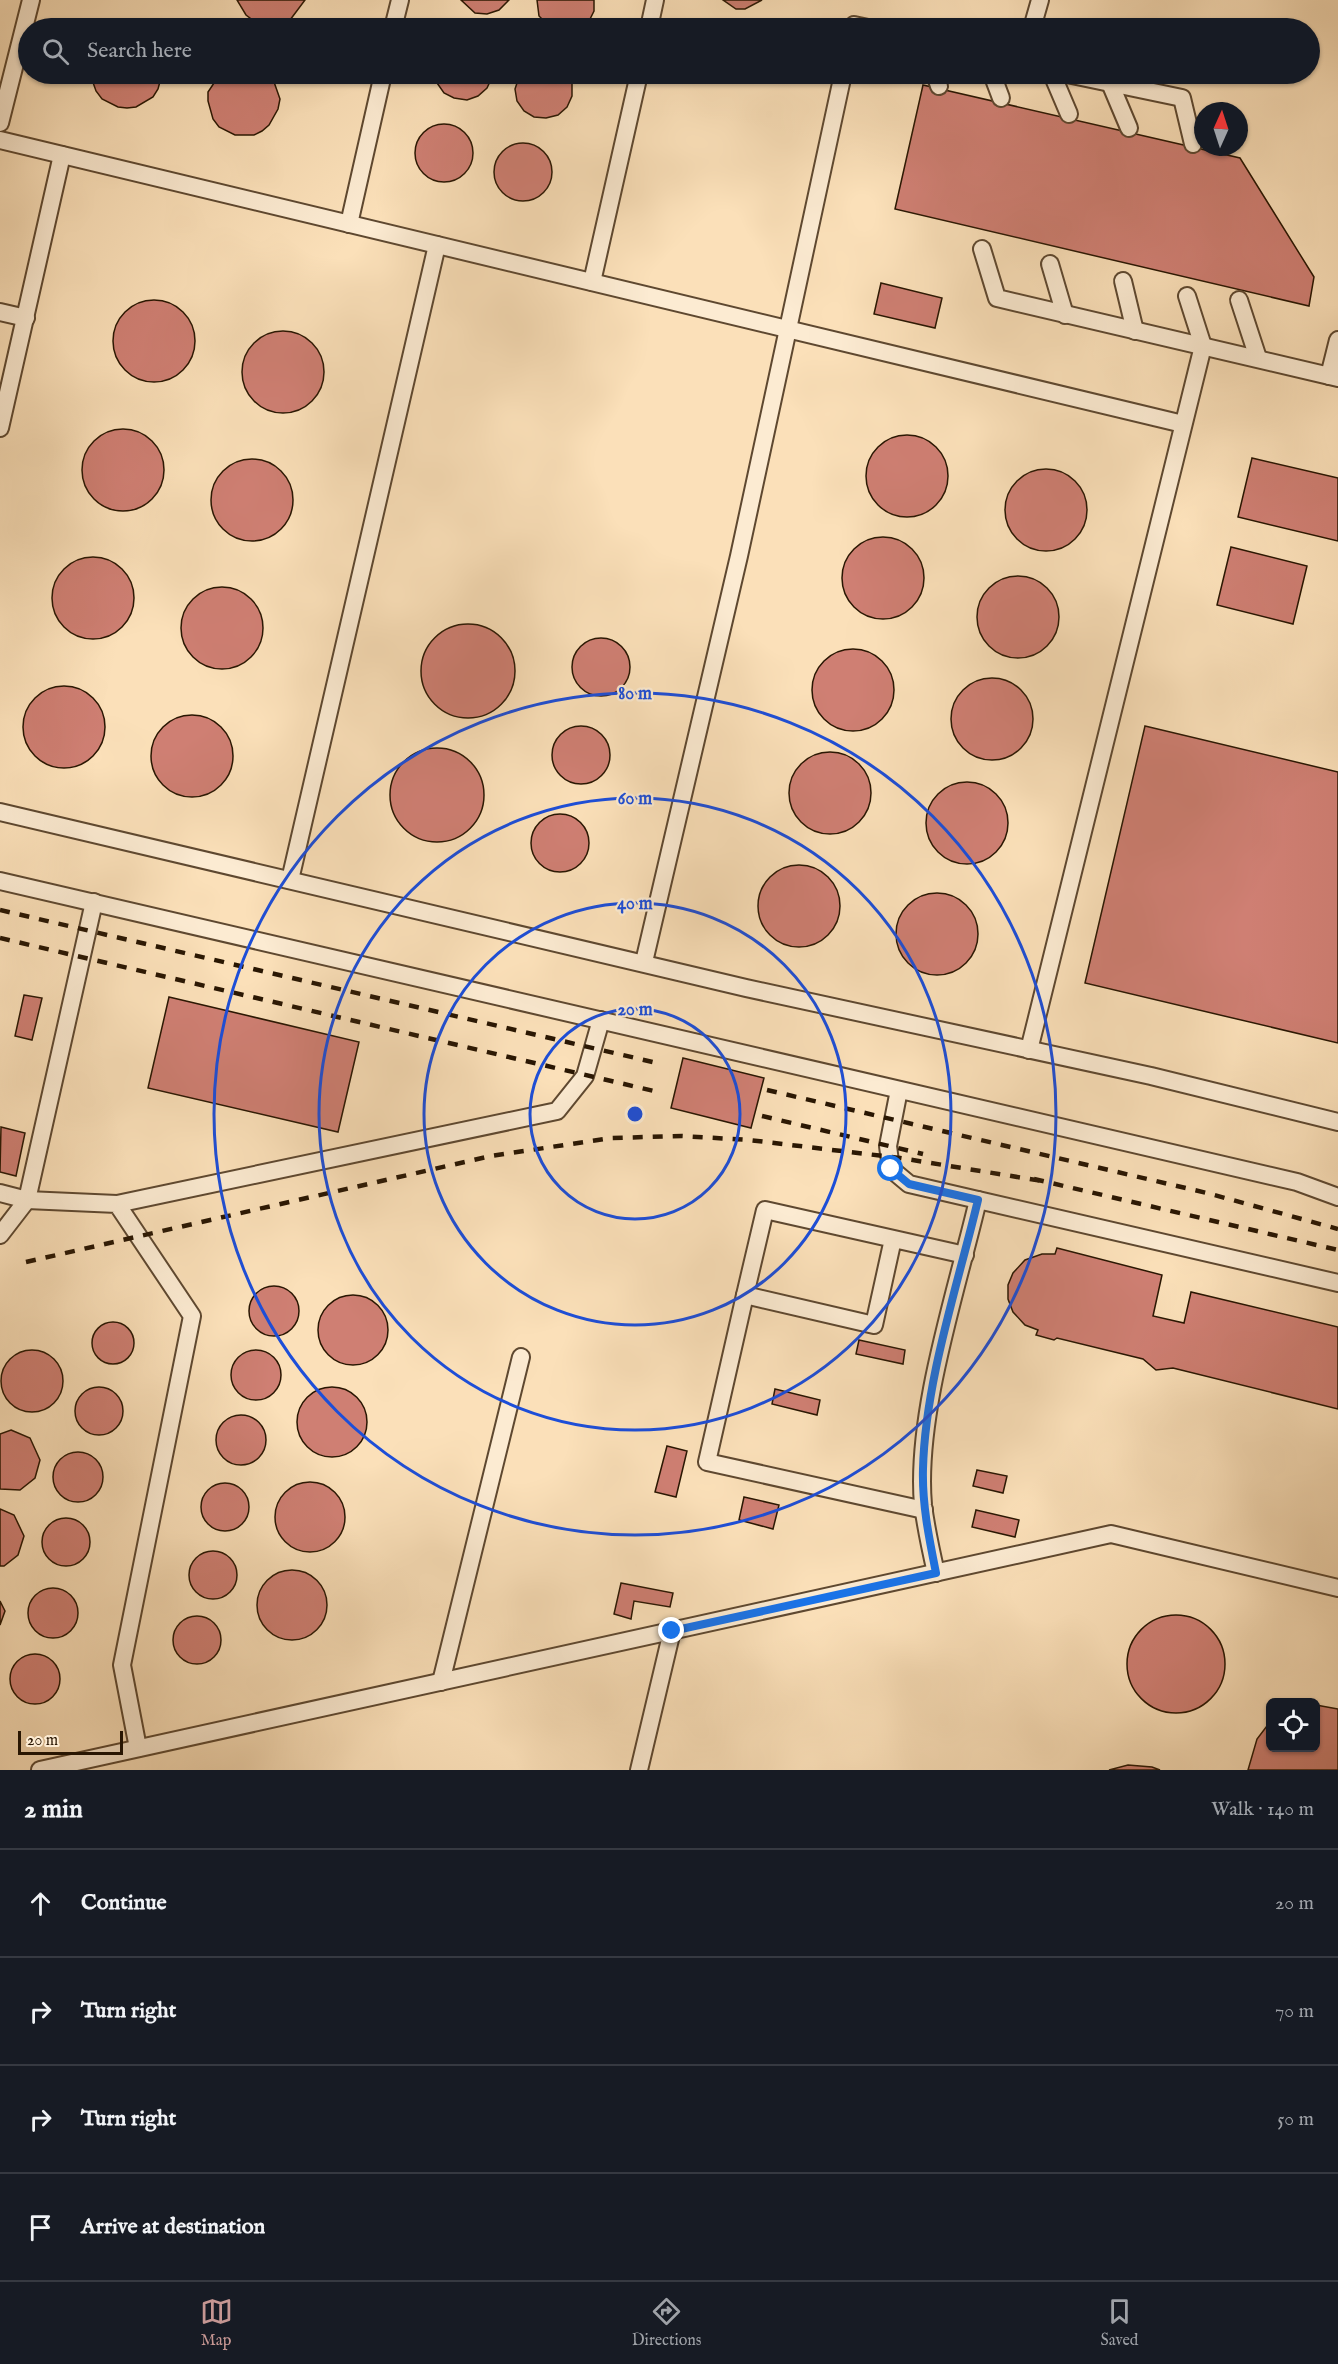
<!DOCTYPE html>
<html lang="en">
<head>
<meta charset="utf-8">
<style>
	:root { --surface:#171b24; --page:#20242c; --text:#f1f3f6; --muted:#9ea1a6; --line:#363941; --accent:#c59692 }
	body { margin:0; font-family:"IM FELL English",serif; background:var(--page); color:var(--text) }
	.controls { position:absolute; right:18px; bottom:18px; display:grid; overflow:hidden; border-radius:9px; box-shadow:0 2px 4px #0004 }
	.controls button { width:54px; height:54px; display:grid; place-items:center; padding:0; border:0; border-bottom:2px solid var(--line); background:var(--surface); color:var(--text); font:30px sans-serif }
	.compass { position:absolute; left:1194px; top:102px; width:54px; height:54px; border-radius:50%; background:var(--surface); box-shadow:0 2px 4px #0004; rotate:3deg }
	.scale { position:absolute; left:18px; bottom:15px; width:105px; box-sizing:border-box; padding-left:6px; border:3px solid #291602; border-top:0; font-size:16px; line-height:21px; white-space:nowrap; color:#291602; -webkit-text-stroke:4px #fcebd2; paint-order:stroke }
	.stop { position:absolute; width:18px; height:18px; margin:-14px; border:4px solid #1a73e8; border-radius:50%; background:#fff }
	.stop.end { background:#1a73e8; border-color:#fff; box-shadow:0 2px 6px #0008 }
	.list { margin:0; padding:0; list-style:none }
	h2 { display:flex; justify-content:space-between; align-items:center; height:78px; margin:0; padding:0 24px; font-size:26px }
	h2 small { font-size:20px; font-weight:400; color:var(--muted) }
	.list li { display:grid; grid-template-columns:39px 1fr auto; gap:18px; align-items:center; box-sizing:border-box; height:108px; padding:0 24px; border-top:2px solid var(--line) }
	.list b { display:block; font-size:22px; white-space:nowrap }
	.list em { font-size:20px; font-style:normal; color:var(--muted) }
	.icon { flex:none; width:33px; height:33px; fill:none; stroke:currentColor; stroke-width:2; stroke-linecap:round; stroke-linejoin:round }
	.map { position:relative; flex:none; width:1338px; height:1770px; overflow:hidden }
	.search { position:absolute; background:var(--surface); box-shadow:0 2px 4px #0004; left:18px; right:18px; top:18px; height:66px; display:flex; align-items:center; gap:15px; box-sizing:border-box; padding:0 21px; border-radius:33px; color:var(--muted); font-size:22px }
	.sheet { height:510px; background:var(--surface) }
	nav { display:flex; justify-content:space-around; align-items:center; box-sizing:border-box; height:84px; border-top:2px solid var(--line); background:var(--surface); font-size:16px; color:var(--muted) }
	nav a { display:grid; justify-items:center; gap:3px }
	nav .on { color:var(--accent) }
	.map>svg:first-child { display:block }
</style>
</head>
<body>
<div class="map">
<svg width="1338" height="1770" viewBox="0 0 1338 1770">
	<rect width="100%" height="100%" fill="#fbe0b9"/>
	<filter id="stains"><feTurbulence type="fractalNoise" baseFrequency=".00333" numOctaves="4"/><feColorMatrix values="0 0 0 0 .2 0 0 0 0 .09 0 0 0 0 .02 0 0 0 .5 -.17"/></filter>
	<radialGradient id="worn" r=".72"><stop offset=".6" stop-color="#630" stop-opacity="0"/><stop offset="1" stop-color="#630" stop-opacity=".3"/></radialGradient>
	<g fill="#cf7f73" stroke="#291602" stroke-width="1.5">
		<polygon points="237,0 305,0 290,20 272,25 254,21 246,15"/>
		<polygon points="461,0 509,0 499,10 487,14 475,13"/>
		<polygon points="537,0 594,0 594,11 589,21 581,28 551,28 539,16"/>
		<polygon points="723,0 762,0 745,9 736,9"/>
		<polygon points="90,74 162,74 158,89 153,97 136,107 127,108 118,107 102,99 96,91"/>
		<polygon points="220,74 267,74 274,82 280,99 278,109 269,125 262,131 254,135 235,135 219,127 213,119 208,101 208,92"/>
		<polygon points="435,74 492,74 492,77 487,88 478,96 467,100 454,98 444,93 437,83"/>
		<polygon points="520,74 567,74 572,84 572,96 567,107 558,115 546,118 534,117 524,111 517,101 515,89"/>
		<polygon points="923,85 1240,158 1314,277 1309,306 895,209"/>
		<circle cx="444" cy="153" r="29"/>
		<circle cx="523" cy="172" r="29"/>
		<polygon points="881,283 942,298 935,328 874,314"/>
		<circle cx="154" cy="341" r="41"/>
		<circle cx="283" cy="372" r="41"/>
		<circle cx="123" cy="470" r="41"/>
		<circle cx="907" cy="476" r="41"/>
		<polygon points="1252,458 1338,478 1338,541 1238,517"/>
		<circle cx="252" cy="500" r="41"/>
		<circle cx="1046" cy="510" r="41"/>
		<circle cx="883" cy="578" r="41"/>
		<polygon points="1231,547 1307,566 1293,624 1217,605"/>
		<circle cx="93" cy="598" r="41"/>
		<circle cx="1018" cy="617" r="41"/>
		<circle cx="222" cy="628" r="41"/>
		<circle cx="468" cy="671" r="47"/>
		<circle cx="601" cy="667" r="29"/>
		<circle cx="853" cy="690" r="41"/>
		<circle cx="992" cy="719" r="41"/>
		<circle cx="64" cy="727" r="41"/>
		<circle cx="192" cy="756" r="41"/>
		<circle cx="581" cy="755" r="29"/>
		<polygon points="1145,726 1338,772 1338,1043 1085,983"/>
		<circle cx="437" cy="795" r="47"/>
		<circle cx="830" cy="793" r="41"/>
		<circle cx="967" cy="823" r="41"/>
		<circle cx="560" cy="843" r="29"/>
		<circle cx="799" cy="906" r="41"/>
		<circle cx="937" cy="934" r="41"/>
		<polygon points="24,995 42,998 32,1040 15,1036"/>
		<polygon points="169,997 359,1042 338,1132 148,1088"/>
		<polygon points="683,1058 764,1078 751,1128 671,1108"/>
		<polygon points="1,1127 25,1133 16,1176 0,1172"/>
		<polygon points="1057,1248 1162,1275 1153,1316 1184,1323 1191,1292 1338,1327 1338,1409 1173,1368 1156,1370 1143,1359 1057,1338 1054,1340 1036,1335 1038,1330 1025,1325 1013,1312 1008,1299 1008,1285 1013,1273 1025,1260 1042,1254 1055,1254"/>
		<circle cx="274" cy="1311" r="25"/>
		<circle cx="353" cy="1330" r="35"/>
		<circle cx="113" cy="1343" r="21"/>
		<polygon points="859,1340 905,1350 903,1364 856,1354"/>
		<circle cx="32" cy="1381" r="31"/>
		<circle cx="256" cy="1375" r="25"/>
		<circle cx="99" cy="1411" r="24"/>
		<circle cx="332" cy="1422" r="35"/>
		<polygon points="775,1389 820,1400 817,1415 772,1404"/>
		<circle cx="241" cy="1440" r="25"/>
		<polygon points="11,1430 30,1438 40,1460 35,1478 20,1490 0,1489 0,1434"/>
		<polygon points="667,1446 687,1451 676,1497 655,1492"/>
		<circle cx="78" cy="1477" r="25"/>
		<polygon points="977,1470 1007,1476 1003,1493 973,1486"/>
		<circle cx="310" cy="1517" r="35"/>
		<circle cx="225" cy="1507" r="24"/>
		<polygon points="744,1497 779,1505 773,1529 739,1520"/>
		<polygon points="0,1509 14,1515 24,1536 18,1555 4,1566 0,1566"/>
		<polygon points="976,1510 1019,1520 1015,1537 972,1527"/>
		<circle cx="66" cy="1542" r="24"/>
		<circle cx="213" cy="1575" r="24"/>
		<circle cx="292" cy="1605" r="35"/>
		<polygon points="621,1583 673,1593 670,1607 634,1601 631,1619 614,1614"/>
		<circle cx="53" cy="1613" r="25"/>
		<polygon points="0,1601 5,1611 0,1625"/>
		<circle cx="1176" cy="1664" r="49"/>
		<circle cx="197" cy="1640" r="24"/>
		<circle cx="35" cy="1679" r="25"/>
		<polygon points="1316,1705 1338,1709 1338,1770 1248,1770 1257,1739 1270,1722 1270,1748 1316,1748"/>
		<polygon points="1128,1765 1152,1767 1160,1770 1109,1770"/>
	</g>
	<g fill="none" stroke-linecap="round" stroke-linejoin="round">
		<g stroke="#5e4830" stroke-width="20">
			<g id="lane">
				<polyline points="393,28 400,0"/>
				<polyline points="649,28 655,0"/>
				<polyline points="853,28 854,25 868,28"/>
				<polyline points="1032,28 1040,0"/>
				<polyline points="935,74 939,86"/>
				<polyline points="992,74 1001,98"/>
				<polyline points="1052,74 1069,114"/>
				<polyline points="1067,74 1182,98 1193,144"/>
				<polyline points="1110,83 1129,128"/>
				<polyline points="0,123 31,0"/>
				<polyline points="0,140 1183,424"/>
				<polyline points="349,224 383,74"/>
				<polyline points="982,249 997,298 1338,378"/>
				<polyline points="1050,264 1065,315"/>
				<polyline points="1123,281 1135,331"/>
				<polyline points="592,282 639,74"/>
				<polyline points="1239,300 1258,358"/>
				<polyline points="0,312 26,318"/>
				<polyline points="1329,376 1338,340"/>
				<polyline points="0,428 62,155"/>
				<polyline points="0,812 746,988 1151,1076 1338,1122"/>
				<polyline points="290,880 437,245"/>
				<polyline points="0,881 1297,1182 1338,1197"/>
				<polyline points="644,962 739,556 843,74"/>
				<polyline points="1029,1050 1203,346 1187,296"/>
				<polyline points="899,1090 888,1146 891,1169 909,1184 978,1200"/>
				<polyline points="0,1193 27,1200 117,1204 192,1316 122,1665 138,1748"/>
				<polyline points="117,1204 557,1111 585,1076 601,1020"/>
				<polyline points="0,1235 27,1200 94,902"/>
				<polyline points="893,1239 874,1325 745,1295 765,1210 965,1255"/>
				<polyline points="745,1295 707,1462 924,1510"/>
				<path d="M936,1573C931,1551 926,1528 923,1505C915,1414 957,1290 978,1200L1338,1283"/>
				<polyline points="441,1682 521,1357"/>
				<polyline points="40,1770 1111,1534 1338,1588"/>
				<polyline points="639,1770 672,1631"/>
			</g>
		</g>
		<use href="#lane" stroke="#fcebd2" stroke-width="16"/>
		<g stroke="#291602" stroke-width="4.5" stroke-dasharray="10 10" stroke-linecap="butt">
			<polyline points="0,910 657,1063"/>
			<polyline points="0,938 654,1091"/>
			<polyline points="767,1090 1207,1193 1338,1229"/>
			<polyline points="762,1116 923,1154"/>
			<polyline points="1034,1179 1338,1250"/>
			<polyline points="26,1262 491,1156 611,1138 682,1136 749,1140 900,1158 1042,1181"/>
		</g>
	</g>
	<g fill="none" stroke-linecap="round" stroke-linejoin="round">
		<path stroke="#1a73e8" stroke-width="8" d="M672,1631L936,1573C929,1538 922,1504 923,1469C925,1382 958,1284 978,1200L909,1184L891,1169"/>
	</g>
	<g fill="none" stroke="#1d4ed8" stroke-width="3">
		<circle cx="635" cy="1114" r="105"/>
		<circle cx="635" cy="1114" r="211"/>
		<circle cx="635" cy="1114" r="316"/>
		<circle cx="635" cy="1114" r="421"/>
	</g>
	<circle cx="635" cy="1114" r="9" fill="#1d4ed8" stroke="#fcebd2" stroke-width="3"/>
	<g font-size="18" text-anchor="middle" font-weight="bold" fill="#1d4ed8" stroke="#fcebd2" stroke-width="4.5" stroke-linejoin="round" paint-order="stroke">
		<text x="635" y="699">80 m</text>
		<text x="635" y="804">60 m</text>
		<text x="635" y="909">40 m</text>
		<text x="635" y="1015">20 m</text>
	</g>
	<rect width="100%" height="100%" filter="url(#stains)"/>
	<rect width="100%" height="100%" fill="url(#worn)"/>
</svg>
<div class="controls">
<button><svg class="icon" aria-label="locate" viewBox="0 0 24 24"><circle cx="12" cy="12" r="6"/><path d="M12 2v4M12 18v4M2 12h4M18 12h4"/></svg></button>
</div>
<svg class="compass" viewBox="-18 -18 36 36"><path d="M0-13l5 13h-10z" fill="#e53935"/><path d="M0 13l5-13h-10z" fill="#9ea1a6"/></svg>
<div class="scale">20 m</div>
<div class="stop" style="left:891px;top:1169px"></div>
<div class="stop end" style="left:672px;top:1631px"></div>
<div class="search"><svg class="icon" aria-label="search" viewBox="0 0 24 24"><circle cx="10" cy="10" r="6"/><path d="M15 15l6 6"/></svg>Search here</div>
</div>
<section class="sheet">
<h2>2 min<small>Walk · 140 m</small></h2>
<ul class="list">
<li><svg class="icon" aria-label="ahead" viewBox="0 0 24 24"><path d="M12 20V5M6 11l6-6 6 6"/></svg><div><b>Continue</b></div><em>20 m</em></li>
<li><svg class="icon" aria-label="right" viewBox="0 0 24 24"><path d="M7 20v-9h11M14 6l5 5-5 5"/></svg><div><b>Turn right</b></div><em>70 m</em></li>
<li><svg class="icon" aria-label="right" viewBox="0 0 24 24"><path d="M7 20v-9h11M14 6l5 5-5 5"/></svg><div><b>Turn right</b></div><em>50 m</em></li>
<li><svg class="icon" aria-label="arrive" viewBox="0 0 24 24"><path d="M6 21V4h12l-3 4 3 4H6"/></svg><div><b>Arrive at destination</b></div></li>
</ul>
</section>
<nav>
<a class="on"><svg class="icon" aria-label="map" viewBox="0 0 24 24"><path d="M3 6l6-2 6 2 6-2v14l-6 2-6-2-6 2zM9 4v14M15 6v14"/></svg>Map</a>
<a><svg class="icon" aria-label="directions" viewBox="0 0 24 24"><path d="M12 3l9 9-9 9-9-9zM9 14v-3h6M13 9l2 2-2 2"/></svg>Directions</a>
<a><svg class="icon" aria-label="saved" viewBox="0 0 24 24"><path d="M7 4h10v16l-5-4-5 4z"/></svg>Saved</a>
</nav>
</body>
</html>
